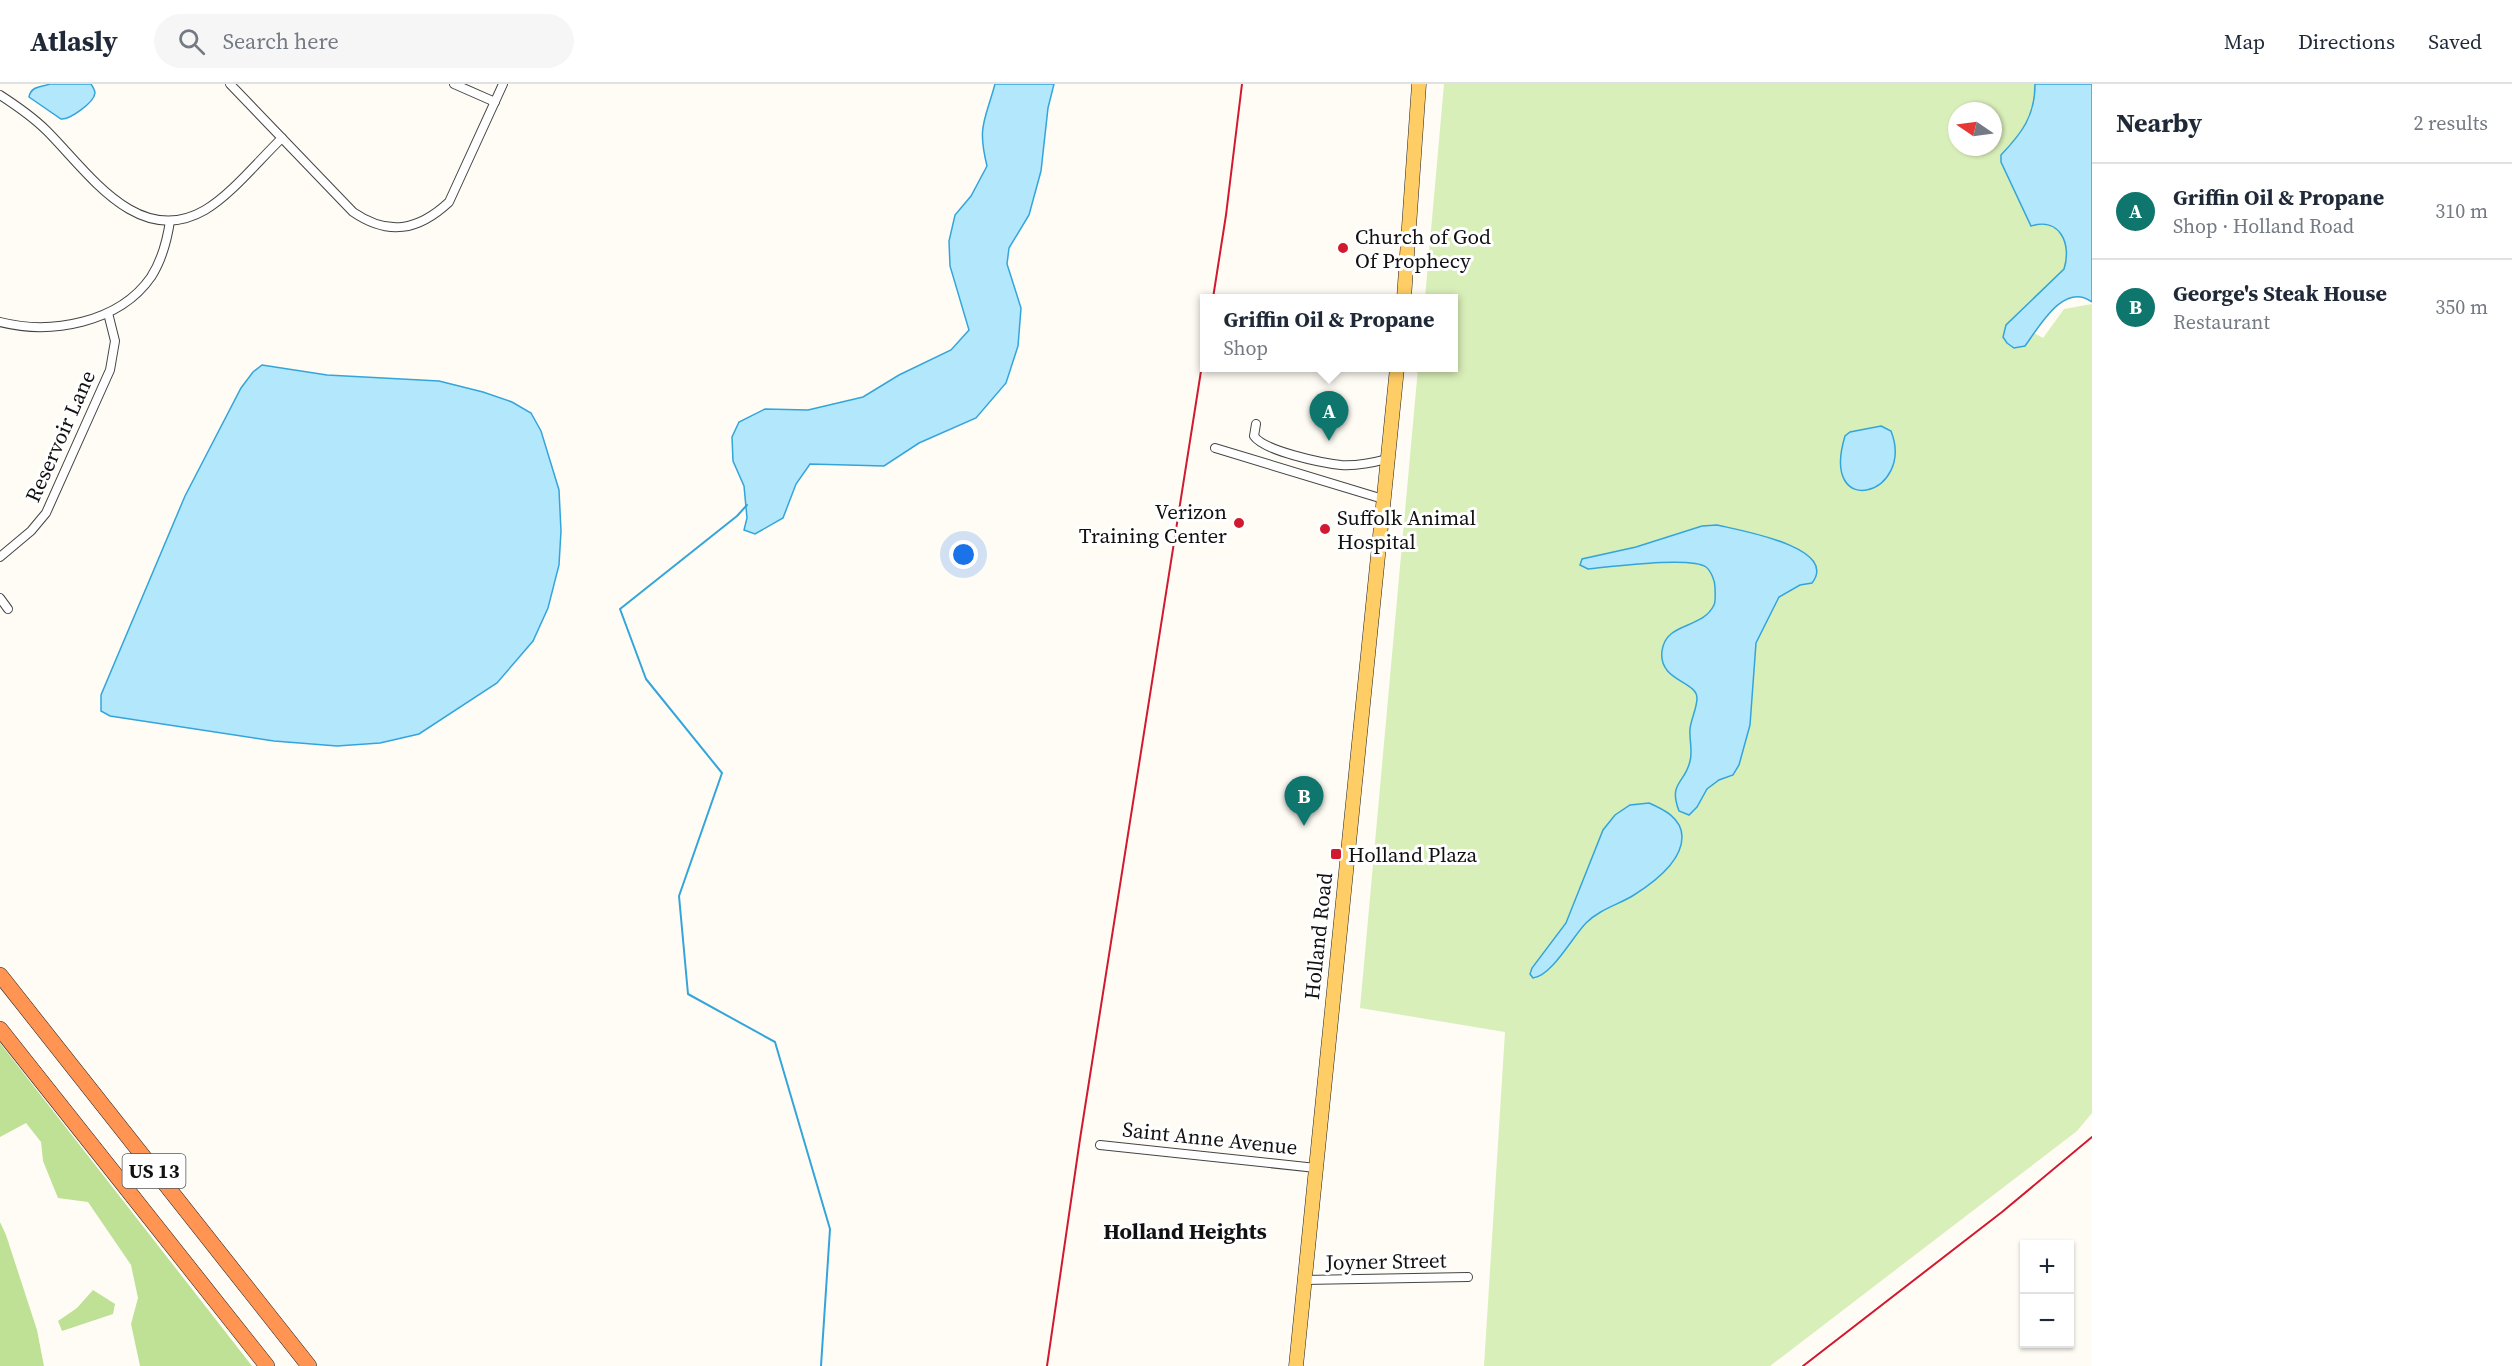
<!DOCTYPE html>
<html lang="en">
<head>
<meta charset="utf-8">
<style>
	:root { --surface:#fff; --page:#f6f6f7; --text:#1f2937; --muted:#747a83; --line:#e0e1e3; --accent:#0f766e }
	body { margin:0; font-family:"Source Serif 4",serif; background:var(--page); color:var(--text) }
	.controls { position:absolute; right:18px; bottom:18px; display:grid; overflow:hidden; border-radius:0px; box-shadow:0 2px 4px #0004 }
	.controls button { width:54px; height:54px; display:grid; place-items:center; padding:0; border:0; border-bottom:2px solid var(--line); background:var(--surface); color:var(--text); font:30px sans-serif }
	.compass { position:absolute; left:1948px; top:18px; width:54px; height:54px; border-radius:50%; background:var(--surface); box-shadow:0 2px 4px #0004; rotate:283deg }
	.you { position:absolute; left:964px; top:471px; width:21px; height:21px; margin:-15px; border:4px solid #fff; border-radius:50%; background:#1a73e8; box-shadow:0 0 0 9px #1a73e833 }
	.badge { display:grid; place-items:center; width:39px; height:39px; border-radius:50%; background:var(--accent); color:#fff; font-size:20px; font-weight:700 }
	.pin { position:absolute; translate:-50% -50px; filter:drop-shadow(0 2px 3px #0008) }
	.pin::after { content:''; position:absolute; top:32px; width:21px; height:18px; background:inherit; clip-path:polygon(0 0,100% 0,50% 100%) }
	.popup { position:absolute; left:1200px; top:210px; width:258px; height:78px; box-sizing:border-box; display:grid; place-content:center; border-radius:0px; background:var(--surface); filter:drop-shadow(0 2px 4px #0005); font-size:20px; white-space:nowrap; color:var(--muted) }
	.popup b { font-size:22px; color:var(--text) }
	.popup::after { content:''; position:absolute; left:50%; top:100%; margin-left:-12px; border:12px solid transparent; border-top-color:var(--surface) }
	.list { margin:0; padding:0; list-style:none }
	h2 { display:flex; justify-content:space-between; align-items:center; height:78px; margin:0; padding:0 24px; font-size:26px }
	h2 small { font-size:20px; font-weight:400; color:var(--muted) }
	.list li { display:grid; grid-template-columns:39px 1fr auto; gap:18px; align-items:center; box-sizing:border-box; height:96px; padding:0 24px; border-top:2px solid var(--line) }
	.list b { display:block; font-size:22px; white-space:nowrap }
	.list p { margin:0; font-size:20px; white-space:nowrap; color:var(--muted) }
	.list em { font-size:20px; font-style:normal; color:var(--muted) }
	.icon { flex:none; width:33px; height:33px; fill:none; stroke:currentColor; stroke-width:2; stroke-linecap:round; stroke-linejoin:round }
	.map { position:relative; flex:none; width:2092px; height:1282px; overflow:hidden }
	header { display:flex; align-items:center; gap:36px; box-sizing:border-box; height:84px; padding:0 30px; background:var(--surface); border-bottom:2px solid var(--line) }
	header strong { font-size:28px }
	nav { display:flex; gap:33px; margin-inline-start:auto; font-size:21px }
	.search { width:420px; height:54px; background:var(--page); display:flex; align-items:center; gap:15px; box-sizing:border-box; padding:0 21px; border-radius:33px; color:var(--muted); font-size:22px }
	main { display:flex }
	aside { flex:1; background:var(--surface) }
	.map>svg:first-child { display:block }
</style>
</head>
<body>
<header>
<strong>Atlasly</strong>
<div class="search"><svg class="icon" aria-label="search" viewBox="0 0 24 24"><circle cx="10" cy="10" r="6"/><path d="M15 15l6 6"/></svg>Search here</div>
<nav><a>Map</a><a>Directions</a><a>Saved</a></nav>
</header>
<main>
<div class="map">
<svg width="2092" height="1282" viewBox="0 0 2092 1282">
	<rect width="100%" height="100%" fill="#fffcf5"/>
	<path fill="#d9efb9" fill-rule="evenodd" d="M1444,0H2062L2075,181L2021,242L2043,254L2064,225L2092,220V1029L2077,1047L1770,1282H1484L1505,948L1360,924L1418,284H1454V214H1425ZM1957,27H1993V63H1957Z"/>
	<g fill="#bee196">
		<polygon points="0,959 252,1282 140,1282 131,1240 138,1214 131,1181 88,1118 58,1114 43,1077 41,1058 26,1039 0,1053"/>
		<polygon points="0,1138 6,1151 37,1246 44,1282 0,1282"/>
		<polygon points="93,1206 115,1220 113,1230 62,1247 58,1237 77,1224"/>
	</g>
	<g fill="#b3e7fc" stroke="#33a5db" stroke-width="1.5">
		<path d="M50,0H91C93,3 95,6 95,9C94,19 69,36 61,35L29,13C31,2 41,3 50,0Z"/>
		<path d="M995,0H1054L1048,24L1041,87L1029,131L1009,164L1007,180L1021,224L1018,262L1006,299L976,334L919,359L884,382L810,380L796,400L783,434L755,450L744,446L747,434L744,402L733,377L732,353L739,338L765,325L808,326L863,313L899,291L951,266L969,246L950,182L949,157L955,131L971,112L987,82C977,42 985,37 995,0Z"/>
		<path d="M2035,0H2092V218C2064,197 2039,243 2025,262L2014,264L2007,259L2003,253L2006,241L2064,185C2072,160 2060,133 2031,142L2001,78V71C2022,49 2035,32 2035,0Z"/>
		<polygon points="262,281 327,291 439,297 483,308 512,318 531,329 541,347 559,406 561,447 559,481 548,524 533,557 497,599 419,650 380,659 337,662 274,657 110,632 101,627 101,611 185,412 241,304 253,288"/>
		<path d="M1881,342L1891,347C1916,411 1819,438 1845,352L1850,348Z"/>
		<path d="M1717,441C1738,446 1840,463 1812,499L1800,501L1779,513L1756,559L1750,641L1739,681L1733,691L1719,696L1707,705L1697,723L1689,731L1679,727C1668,698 1685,700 1690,677C1693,667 1689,655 1690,645C1691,635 1697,624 1697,614C1697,597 1658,597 1662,567C1666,537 1702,546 1714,521C1716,517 1715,508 1715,503C1715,497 1711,487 1706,483C1691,472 1610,483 1588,485L1580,481L1582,475L1636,463L1702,442Z"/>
		<path d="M1649,719C1663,725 1682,734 1682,753C1682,777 1653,799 1634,811C1618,821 1600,825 1586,839C1573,852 1552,892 1533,894L1530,890L1532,884L1566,839L1603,746L1615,731L1630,721Z"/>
	</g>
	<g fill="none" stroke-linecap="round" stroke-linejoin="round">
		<polyline stroke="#33a5db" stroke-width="2" points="747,421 737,432 620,525 646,595 722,689 679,812 688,910 775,958 830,1145 821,1282"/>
		<g stroke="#444" stroke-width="10">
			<g id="minor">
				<path d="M230,0L353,128C388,152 418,147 449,118L503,0"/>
				<polyline points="454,0 495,18"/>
				<path d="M0,11C17,22 33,33 47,47C88,88 138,165 205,126C232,110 259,76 282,54"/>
				<path d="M0,238C51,251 119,239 151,193C162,176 167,157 170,137"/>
				<path d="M1256,340L1254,352C1264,367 1322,379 1341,381C1357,382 1372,379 1387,375"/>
				<polyline points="1215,364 1383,415"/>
				<polyline points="0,473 31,447 46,429 110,286 115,257 108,229"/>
				<polyline points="0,514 8,525"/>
				<polyline points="1100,1061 1316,1084"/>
				<polyline points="1304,1196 1468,1193"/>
			</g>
		</g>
		<g stroke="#222" stroke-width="15">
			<g id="primary">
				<polyline points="1404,214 1419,0"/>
				<polyline points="1296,1282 1397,284"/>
			</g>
		</g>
		<g stroke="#222" stroke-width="16">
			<g id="motorway">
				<polyline points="0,891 309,1282"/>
				<polyline points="0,945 267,1282"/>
			</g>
		</g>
		<use href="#minor" stroke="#fff" stroke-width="8"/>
		<use href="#primary" stroke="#ffcd65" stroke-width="14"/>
		<use href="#motorway" stroke="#ff9453" stroke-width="15"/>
		<g stroke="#d11930" stroke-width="2">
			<polyline points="1213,214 1226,131 1242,0"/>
			<polyline points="1047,1282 1080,1055 1204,268"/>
			<polyline points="1803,1282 2002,1128 2092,1053"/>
		</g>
	</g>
	<g fill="#d11930" stroke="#fff" stroke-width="2">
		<circle cx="1343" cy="164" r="6"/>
		<circle cx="1239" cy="439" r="6"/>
		<circle cx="1325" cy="445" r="6"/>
		<rect x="1330" y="764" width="12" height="12" rx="3"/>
	</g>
	<g text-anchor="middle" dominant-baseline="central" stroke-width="6" stroke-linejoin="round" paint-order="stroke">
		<rect fill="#fff" stroke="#585858" stroke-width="1.5" x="122.5" y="1070" width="63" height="34" rx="4.5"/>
		<g font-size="20" font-weight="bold" fill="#111">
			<text x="154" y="1087">US 13</text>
		</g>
		<g font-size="21" fill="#111" stroke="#fff" text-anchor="start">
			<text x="1355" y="152">Church of God<tspan x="1355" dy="24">Of Prophecy</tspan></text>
			<text x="1227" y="427" text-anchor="end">Verizon<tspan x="1227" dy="24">Training Center</tspan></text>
			<text x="1337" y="433">Suffolk Animal<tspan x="1337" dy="24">Hospital</tspan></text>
			<text x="1348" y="770">Holland Plaza</text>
		</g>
		<g font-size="21" fill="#111" stroke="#fff">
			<text transform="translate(60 352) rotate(-66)">Reservoir Lane</text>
			<text transform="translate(1318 852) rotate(-84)">Holland Road</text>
			<text transform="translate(1210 1054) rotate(6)">Saint Anne Avenue</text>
			<text transform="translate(1386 1177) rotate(-1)">Joyner Street</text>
		</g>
		<g font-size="22" font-weight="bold" fill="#111" stroke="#fff">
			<text x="1185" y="1147">Holland Heights</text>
		</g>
	</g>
</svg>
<div class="controls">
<button>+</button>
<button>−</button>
</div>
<svg class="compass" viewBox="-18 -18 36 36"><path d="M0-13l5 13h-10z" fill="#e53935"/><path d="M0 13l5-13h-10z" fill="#747a83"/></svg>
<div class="you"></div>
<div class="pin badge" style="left:1329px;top:357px">A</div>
<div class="popup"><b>Griffin Oil &amp; Propane</b>Shop</div>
<div class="pin badge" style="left:1304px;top:742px">B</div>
</div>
<aside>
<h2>Nearby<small>2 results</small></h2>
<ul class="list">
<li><span class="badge">A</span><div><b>Griffin Oil &amp; Propane</b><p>Shop · Holland Road</p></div><em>310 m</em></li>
<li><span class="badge">B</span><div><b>George's Steak House</b><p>Restaurant</p></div><em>350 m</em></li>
</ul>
</aside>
</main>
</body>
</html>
